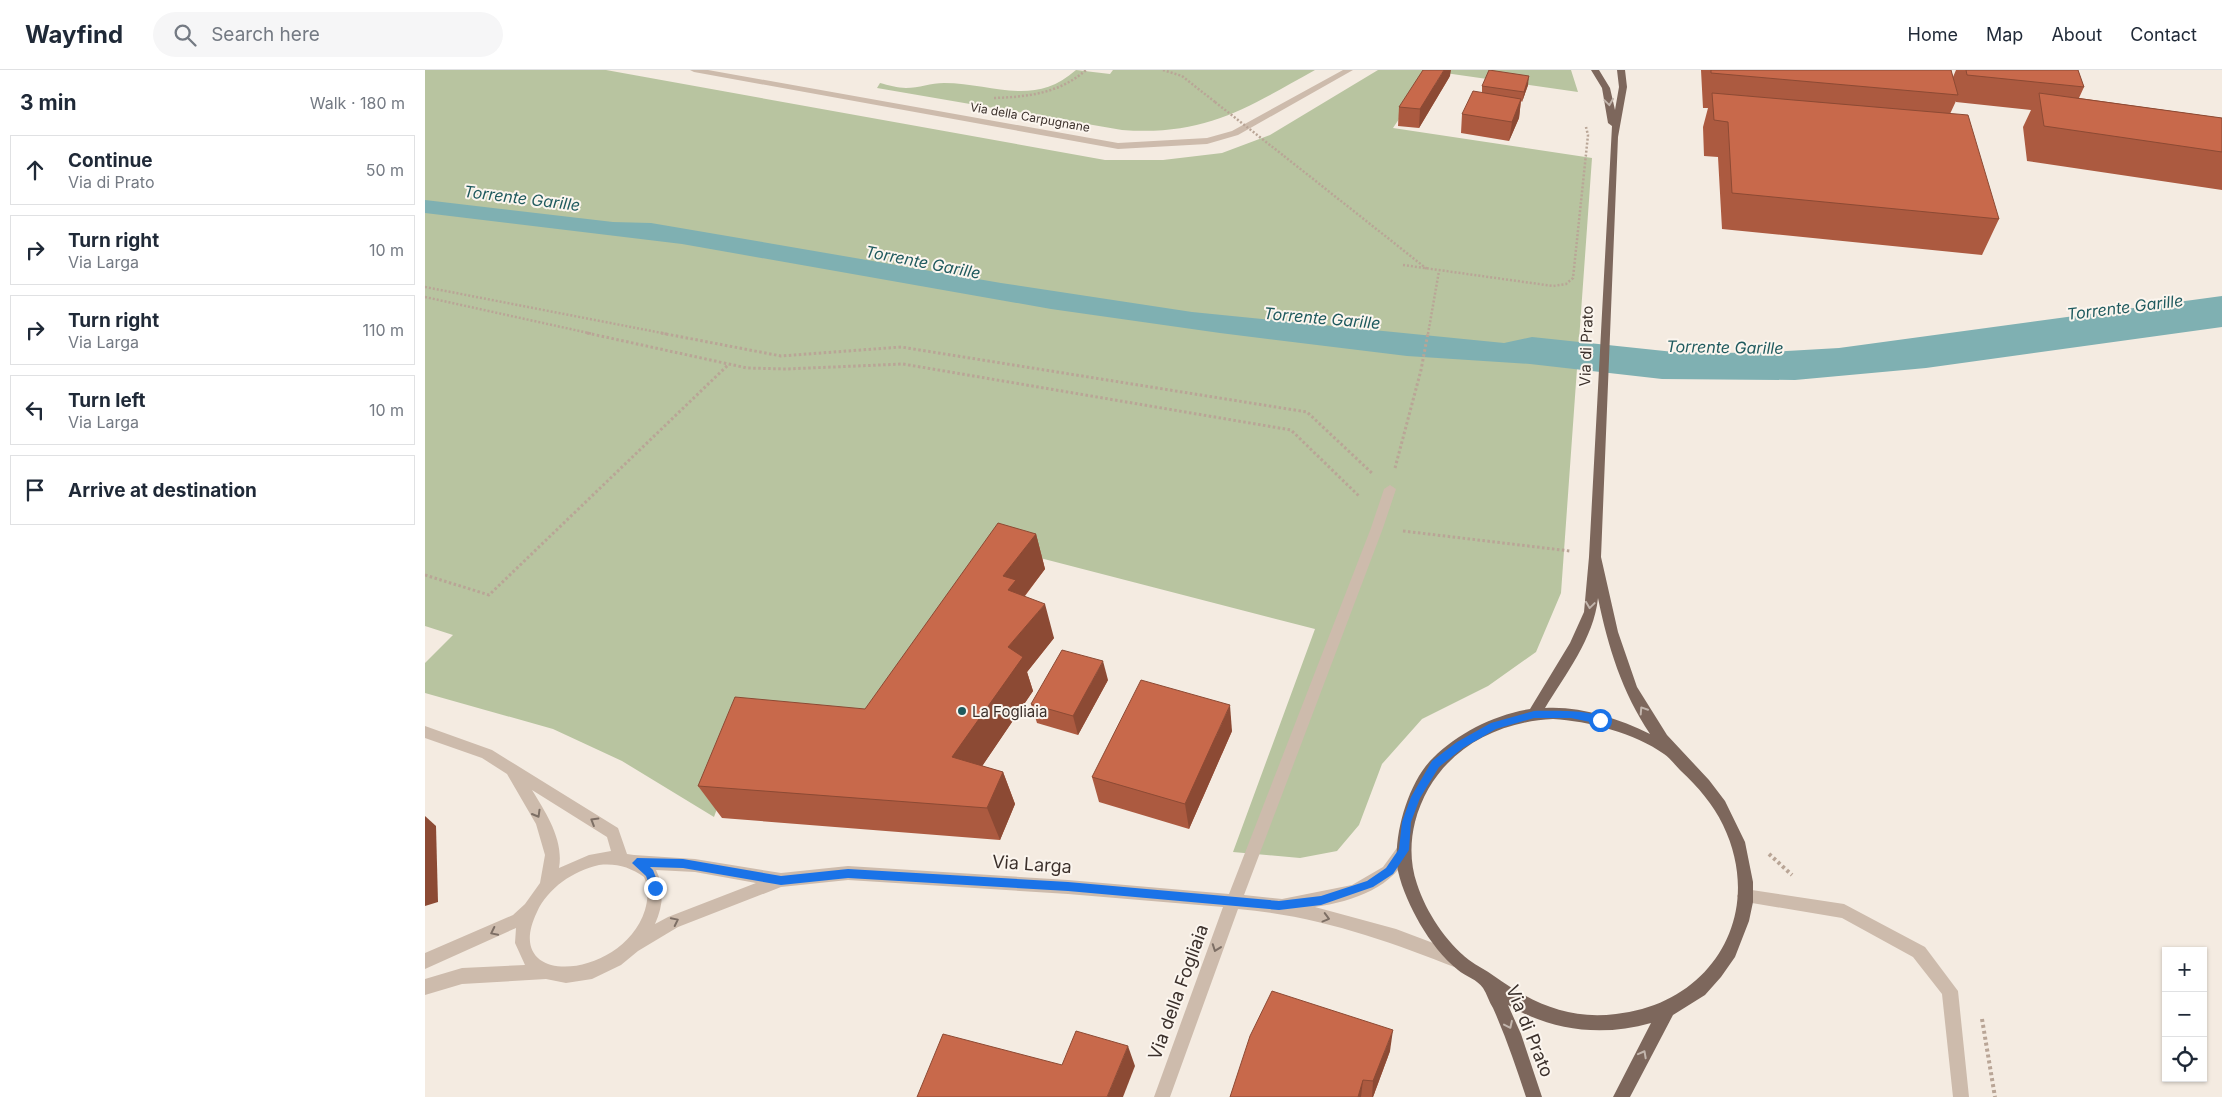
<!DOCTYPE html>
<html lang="en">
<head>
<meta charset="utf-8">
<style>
	:root { --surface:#fff; --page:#f6f6f7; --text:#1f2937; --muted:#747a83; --line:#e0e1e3 }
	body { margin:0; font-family:Inter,sans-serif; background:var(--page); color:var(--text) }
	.controls { position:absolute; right:15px; bottom:15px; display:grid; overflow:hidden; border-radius:0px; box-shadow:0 1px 4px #0004 }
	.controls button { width:45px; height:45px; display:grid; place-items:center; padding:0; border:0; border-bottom:1px solid var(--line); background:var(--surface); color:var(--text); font:25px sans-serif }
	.stop { position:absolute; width:15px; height:15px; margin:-11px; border:4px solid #1a73e8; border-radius:50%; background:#fff }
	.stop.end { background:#1a73e8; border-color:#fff; box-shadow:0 1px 5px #0008 }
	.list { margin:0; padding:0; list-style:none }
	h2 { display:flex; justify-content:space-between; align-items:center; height:65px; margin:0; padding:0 20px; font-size:21px }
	h2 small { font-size:16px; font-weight:400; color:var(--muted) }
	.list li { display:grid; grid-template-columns:32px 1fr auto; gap:15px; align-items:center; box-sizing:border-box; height:70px; margin:0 10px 10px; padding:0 10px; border:1px solid var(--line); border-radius:0px }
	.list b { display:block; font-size:19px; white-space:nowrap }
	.list p { margin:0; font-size:16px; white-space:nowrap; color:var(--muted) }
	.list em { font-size:16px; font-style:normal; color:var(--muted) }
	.icon { flex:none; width:28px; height:28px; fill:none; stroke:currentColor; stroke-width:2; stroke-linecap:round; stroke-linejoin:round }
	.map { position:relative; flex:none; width:1797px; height:1027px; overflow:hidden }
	header { display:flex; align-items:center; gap:30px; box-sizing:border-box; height:70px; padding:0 25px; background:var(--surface); border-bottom:1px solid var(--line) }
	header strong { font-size:24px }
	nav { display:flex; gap:28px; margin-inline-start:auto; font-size:18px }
	.search { width:350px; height:45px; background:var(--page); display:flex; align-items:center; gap:12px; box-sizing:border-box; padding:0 18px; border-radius:28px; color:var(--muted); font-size:19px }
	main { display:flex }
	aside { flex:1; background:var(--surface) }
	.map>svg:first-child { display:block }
</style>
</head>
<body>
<header>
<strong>Wayfind</strong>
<div class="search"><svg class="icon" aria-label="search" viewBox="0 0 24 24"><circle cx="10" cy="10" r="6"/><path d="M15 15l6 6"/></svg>Search here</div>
<nav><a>Home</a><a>Map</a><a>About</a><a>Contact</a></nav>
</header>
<main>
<aside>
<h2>3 min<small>Walk · 180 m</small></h2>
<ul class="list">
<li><svg class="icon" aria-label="ahead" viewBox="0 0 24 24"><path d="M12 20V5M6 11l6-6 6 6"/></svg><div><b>Continue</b><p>Via di Prato</p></div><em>50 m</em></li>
<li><svg class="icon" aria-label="right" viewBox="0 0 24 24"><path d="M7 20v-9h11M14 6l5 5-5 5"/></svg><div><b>Turn right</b><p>Via Larga</p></div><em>10 m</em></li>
<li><svg class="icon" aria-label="right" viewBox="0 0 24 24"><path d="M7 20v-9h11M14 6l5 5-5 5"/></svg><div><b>Turn right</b><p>Via Larga</p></div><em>110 m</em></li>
<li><svg class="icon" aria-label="left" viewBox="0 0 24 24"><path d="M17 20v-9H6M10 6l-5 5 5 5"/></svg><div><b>Turn left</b><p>Via Larga</p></div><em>10 m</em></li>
<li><svg class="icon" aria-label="arrive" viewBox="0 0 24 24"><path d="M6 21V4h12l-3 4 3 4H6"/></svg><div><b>Arrive at destination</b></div></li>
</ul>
</aside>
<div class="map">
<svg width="1797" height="1027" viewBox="0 0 1797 1027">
	<rect width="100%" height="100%" fill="#f4ebe1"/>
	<g fill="#b8c4a0">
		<polygon points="0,0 181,0 680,90 738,90 797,83 845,65 953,0 1146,0 1153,22 1006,1 968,58 1167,88 1136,523 1111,582 1063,616 997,649 957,694 934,755 912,781 875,788 808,782 890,559 584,480 451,662 324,651 289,747 197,691 128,659 0,623 0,593 28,565 0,556"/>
		<path d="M651,0L685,4L688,0H890C820,39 780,66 697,60L452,18L455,13C463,15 473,18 481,18C494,18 506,13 519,13C568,13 608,38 651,0Z"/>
	</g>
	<polygon fill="#7fb0b2" points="0,130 188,152 226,153 576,213 767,242 1079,273 1107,267 1249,282 1325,283 1414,278 1797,226 1797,257 1501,298 1370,310 1237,309 1105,294 982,286 795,263 626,239 257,174 0,143"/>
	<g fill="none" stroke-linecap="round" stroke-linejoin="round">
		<g stroke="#b9a596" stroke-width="2.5" stroke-dasharray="2 2" stroke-linecap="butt">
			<polyline points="738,0 757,6 790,32"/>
			<path d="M569,28C603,27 635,23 661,0"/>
			<polyline points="859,86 1002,199"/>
			<polyline points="978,195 1128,216 1141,214 1148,208 1163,65 1161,57"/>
			<polyline points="0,217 242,264"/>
			<polyline points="0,227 168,264"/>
			<polyline points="1003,264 1014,201"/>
		</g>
		<g stroke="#b9a596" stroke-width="3" stroke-dasharray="2.5 2.5" stroke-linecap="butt">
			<polyline points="162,263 322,298 361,299 478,294 866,360 935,427"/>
			<polyline points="236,263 356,286 476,277 882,342 948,404"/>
			<polyline points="970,398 996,300 1003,263"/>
			<polyline points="978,461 1145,481"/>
			<polyline points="0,505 64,525 303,295"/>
		</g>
		<g stroke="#b9a596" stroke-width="4" stroke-dasharray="3 3" stroke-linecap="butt">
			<polyline points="1344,784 1367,805"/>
			<polyline points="1557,949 1570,1027"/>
		</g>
		<g fill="#cdbbac" fill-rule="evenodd">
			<polygon points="265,0 283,0 693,73 782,68 807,61 918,0 928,0 813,65 782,74 693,79 269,2"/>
			<path d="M965,415L971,419L958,458L819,825L857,829L927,815L958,797L974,775L979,773L984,775L986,780C969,818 929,831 890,837L971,859L1032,882L1038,885L1040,890L1038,895L1032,898C962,870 889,845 813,839L745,1027H729L798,837L643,824L423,810L356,817L253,857L213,881L196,895L167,909L141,913L121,909L37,914L0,925V909L37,898L100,895L90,873L91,858L0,899V883L88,845L100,834L115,813L120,785L111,754L82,704L57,688L0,668V656L67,680L193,758L202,784L209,785L270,789L356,803L423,796L643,810L804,824L946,458L959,419ZM107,720L182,767L186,781L164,785L134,798C139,770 121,743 107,720ZM174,795C191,793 205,797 219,807C224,817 223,830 220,840C198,910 74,920 112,842C123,818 148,801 174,795ZM231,800L270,802L331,813L243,847L230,854C238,836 240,818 231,800Z"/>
			<polygon points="1320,819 1419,834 1500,877 1533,921 1544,1027 1528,1027 1517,924 1488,887 1417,848 1315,831 1312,826 1315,821"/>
		</g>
		<path fill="#7d675c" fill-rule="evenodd" d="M1166,0H1174L1185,18L1190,40L1194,17L1192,0H1200L1202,17L1193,67L1176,487L1193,562L1212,617L1242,665L1284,710L1300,731L1320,772L1328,812V832L1324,851L1310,887L1296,907L1280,925L1248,945L1205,1027H1188L1226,953C1177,967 1127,961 1083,935L1096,964L1117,1027H1101C1091,997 1081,967 1068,938C1064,932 1062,924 1058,918C1053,910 1040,906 1033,900C1018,888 1005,871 995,854C986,838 977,819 973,801C967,768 983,712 1008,688C1033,663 1069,645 1105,639L1145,573L1159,542L1164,487L1187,56L1183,53L1177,18ZM1173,528C1183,577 1197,622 1225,664C1192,648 1156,636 1120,638C1140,605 1169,568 1173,528ZM1128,649C1163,651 1210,663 1239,684C1245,688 1251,696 1256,701C1273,717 1288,734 1298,755C1341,844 1287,934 1191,944C1143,950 1107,933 1069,906C1061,900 1052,896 1044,890C1021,872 1001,842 992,814C985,794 985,772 990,752C1007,687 1064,652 1128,649Z"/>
		<polyline stroke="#b9a596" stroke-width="2.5" stroke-dasharray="2 2" stroke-linecap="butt" points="790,32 859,86"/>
	</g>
	<g fill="#ac5a40">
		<polygon points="1276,0 1526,0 1528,7 1531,0 1653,0 1659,17 1654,28 1797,48 1797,120 1602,91 1598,57 1606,40 1531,32 1531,31 1525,44 1574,149 1557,185 1297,159 1293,87 1279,86 1278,57 1283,38 1278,38"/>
		<polygon points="1025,6 994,58 973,56 974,37"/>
		<polygon points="1103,15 1097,32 1096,31 1094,48 1084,71 1036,63 1037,44 1057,23 1057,16"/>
		<polygon points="611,464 620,499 600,526 629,568 602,602 608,621 557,696 578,702 590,734 575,770 297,748 273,716 440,639"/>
		<polygon points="683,610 653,665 612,653 606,634"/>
		<polygon points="807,661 764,759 674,732 667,707"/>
		<polygon points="965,981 948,1027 805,1027"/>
	</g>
	<g fill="#8c4a34">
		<polygon points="1019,0 1026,0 1025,6 994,58 995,39"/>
		<polygon points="1104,6 1103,15 1097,32 1099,22"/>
		<polygon points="1096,29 1094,48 1084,71 1087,52"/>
		<polygon points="611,464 620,499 597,529 594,555 578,506"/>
		<polygon points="620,534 629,568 602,602 608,621 541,720 527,687 583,577"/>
		<polygon points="678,591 683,610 653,665 648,646"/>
		<polygon points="805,635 807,661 764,759 760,734"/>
		<polygon points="578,702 590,734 575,770 562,738"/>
		<polygon points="0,746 11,756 13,832 0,836"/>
		<polygon points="968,960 965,981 948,1027 947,1027 948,1011"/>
		<polygon points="703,976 710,996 698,1027 682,1027"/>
		<polygon points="938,1010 936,1027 933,1027"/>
	</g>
	<g fill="#c8694b" stroke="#8c4a34">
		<polygon points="998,0 1019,0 995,39 974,37"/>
		<polygon points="1064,0 1104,6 1099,22 1057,16"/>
		<polygon points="1286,0 1526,0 1533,25 1286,3"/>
		<polygon points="1541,0 1653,0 1659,17 1542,5"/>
		<polygon points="1048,21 1096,29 1087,52 1037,44"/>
		<polygon points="1287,23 1543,45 1574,149 1307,123 1303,52 1289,50"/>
		<polygon points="1614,23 1797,48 1797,82 1619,56"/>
		<polygon points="573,453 611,464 578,506 591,510 583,520 620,534 583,577 598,587 527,687 578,702 562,738 273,716 310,627 440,639"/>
		<polygon points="637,580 678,591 648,646 606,634"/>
		<polygon points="716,610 805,635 760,734 667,707"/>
		<polygon points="847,921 968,960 948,1011 938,1010 933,1027 805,1027 825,966"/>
		<polygon points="651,961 703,976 682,1027 492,1027 518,964 637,995"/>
	</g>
	<defs><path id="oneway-chevron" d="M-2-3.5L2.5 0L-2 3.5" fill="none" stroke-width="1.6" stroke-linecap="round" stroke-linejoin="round" transform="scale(1.25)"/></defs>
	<g stroke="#c2b5ac">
		<use href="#oneway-chevron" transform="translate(1184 32) rotate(82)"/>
		<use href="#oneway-chevron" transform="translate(1165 535) rotate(98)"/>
		<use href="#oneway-chevron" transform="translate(1218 640) rotate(-123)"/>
		<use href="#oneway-chevron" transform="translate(1084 955) rotate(65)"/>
		<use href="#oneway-chevron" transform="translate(1218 984) rotate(-62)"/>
	</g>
	<g stroke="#7d6f65">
		<use href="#oneway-chevron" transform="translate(112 744) rotate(60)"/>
		<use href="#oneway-chevron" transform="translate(169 751) rotate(-149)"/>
		<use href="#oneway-chevron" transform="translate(901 848) rotate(15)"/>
		<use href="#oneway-chevron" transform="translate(250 851) rotate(-26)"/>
		<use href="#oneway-chevron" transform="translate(69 862) rotate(154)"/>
		<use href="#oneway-chevron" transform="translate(791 878) rotate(110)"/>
	</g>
	<path fill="#1a73e8" d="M1109,641C1124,641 1171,639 1180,650L1175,654L1146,648H1109L1071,659L1038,678L1014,697L995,728L986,752L984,780L968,804L948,817L896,835L854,840L643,821L423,808L356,815L258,798L225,797L228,800L235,818L230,823L227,822L221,806L207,793L212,788L258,789L356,806L423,799L643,812L854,831L896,826L942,811L961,798L974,779L977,752L986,727L1007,691L1032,672L1066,653Z"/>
	<circle fill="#1f5a5e" stroke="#fbf5ee" stroke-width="2" cx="537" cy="641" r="5"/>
	<g text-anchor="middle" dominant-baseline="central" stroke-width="4" stroke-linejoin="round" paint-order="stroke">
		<g font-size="12" fill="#3b302b" stroke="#fbf5ee">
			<text transform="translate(605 47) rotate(10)">Via della Carpugnane</text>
		</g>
		<g font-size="15" fill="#3b302b" stroke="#fbf5ee">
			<text transform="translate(1161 276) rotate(-88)">Via di Prato</text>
		</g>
		<g font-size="15" fill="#3b302b" stroke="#fbf5ee" text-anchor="start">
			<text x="547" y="641">La Fogliaia</text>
		</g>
		<g font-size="16" font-style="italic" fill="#1f5a5e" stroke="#fbf5ee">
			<text transform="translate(97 128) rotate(7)">Torrente Garille</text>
			<text transform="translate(498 192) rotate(11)">Torrente Garille</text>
			<text transform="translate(1700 237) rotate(-7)">Torrente Garille</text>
			<text transform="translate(897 248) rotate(5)">Torrente Garille</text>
			<text transform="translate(1300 277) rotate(1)">Torrente Garille</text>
		</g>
		<g font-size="18" fill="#3b302b" stroke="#fbf5ee">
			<text transform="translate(607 794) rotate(4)">Via Larga</text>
			<text transform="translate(753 922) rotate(-70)">Via della Fogliaia</text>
			<text transform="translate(1105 961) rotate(68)">Via di Prato</text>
		</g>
	</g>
</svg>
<div class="controls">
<button>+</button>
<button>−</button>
<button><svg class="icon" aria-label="locate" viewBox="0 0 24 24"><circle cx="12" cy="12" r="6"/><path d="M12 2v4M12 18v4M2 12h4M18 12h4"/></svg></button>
</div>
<div class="stop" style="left:1175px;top:650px"></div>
<div class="stop end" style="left:230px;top:818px"></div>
</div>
</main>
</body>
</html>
